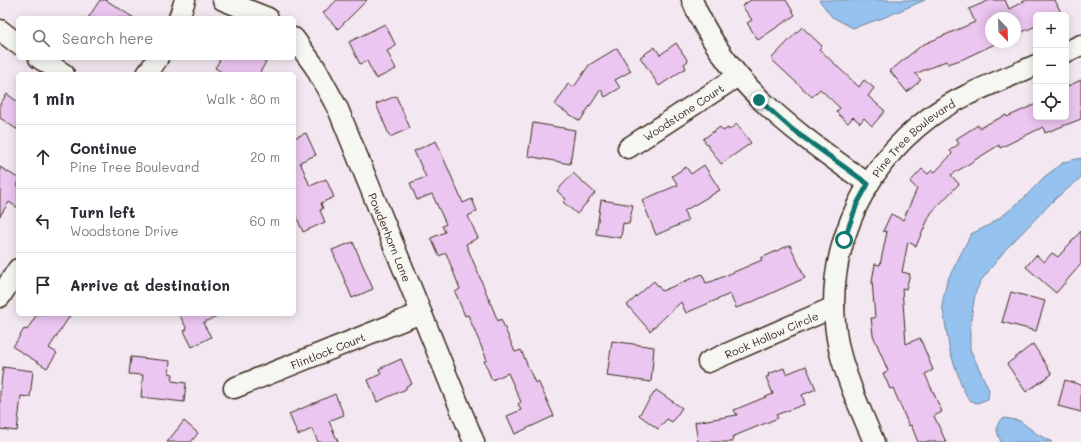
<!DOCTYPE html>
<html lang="en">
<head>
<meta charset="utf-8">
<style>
	:root { --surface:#fff; --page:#f2f2f3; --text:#2b2b33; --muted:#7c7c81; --line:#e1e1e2 }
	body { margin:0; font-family:Mali,sans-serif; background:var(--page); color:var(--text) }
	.controls { position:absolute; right:12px; top:12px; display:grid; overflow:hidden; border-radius:6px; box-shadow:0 2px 10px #0003 }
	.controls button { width:36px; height:36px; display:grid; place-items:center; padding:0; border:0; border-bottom:1px solid var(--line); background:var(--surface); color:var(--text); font:20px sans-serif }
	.compass { position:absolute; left:985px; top:12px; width:36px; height:36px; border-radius:50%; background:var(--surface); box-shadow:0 2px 10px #0003; rotate:157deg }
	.stop { position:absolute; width:12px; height:12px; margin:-9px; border:3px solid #0f766e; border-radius:50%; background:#fff }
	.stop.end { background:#0f766e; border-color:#fff; box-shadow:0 1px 4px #0008 }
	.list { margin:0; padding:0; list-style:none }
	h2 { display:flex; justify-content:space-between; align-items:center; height:52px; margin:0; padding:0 16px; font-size:17px }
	h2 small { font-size:13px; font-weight:400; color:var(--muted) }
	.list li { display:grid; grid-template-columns:26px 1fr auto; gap:12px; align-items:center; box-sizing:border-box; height:64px; padding:0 16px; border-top:1px solid var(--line) }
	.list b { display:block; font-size:15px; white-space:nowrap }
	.list p { margin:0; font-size:13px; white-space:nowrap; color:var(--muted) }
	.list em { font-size:13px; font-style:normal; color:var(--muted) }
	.icon { flex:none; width:22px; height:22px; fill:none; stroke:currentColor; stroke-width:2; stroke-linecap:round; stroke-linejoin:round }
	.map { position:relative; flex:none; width:1081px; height:442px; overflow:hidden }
	.search { position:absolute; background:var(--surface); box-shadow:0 2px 10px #0003; left:16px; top:16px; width:280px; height:44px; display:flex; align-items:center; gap:10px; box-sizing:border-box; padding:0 14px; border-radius:6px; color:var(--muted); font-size:15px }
	.panel { position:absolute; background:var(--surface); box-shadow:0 2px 10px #0003; left:16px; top:72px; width:280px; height:244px; border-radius:6px }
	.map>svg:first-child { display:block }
</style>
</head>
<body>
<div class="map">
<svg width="1081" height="442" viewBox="0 0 1081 442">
	<rect width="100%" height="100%" fill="#f3e8f1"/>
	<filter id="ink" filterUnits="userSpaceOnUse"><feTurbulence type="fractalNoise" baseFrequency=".025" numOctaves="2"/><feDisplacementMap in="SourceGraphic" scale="8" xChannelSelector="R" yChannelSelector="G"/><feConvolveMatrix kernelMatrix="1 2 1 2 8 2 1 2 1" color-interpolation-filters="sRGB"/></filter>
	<g filter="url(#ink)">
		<g fill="#95c2ef" stroke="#71859b">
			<polygon points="819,0 925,0 883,18 853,28 832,17"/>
			<polygon points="1081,158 1081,178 1055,199 1005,250 980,282 975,294 970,327 970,349 989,390 988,399 977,403 969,400 963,389 950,352 942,304 947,281 971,234 989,225 1006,213 1025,197 1044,177 1064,162"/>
			<path d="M1005,418L1020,421L1037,434L1052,442H1001C997,433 994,426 1002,419Z"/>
		</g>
		<g fill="#ebc6f0" stroke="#3b2a1e">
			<polygon points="100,0 106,0 134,18 88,18"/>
			<polygon points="337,0 367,0 338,29 323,13"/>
			<polygon points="751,0 786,0 795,15 758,40 747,23 752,20 742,6"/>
			<polygon points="990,0 1005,0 1009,9 1026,0 1055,0 1062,15 1036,15 1036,26 1015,35 1015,18 991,18 991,42 999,42 963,59 948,64 946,61 915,74 921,80 907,92 890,71 922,45 975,22 969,9"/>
			<polygon points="385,24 396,46 387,51 396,69 376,79 367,61 360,64 349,42"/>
			<polygon points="802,27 822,46 819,49 859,87 864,80 874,88 868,96 885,111 872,126 864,118 860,123 853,117 848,123 836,112 840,108 820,89 812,97 771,59"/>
			<polygon points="676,43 688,61 684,64 686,68 659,86 640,57 655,47 660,55"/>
			<polygon points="617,48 631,71 615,80 620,88 605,97 601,89 580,121 555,105 568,84 574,87 589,65"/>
			<polygon points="221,58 258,58 266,62 259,74 225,74 215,68"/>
			<polygon points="1081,80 1081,119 1045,133 1043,127 1000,148 999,145 951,175 959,184 931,213 916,246 908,242 902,272 910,274 906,289 902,288 906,344 920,338 933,370 925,374 942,412 934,416 946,442 918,442 911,425 909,426 893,388 890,389 883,373 888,371 873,335 871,318 875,318 872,281 875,264 880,265 887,232 883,231 891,214 903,220 917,189 910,182 922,169 928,174 932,170 935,172 952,154 950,150 959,144 956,139 978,125 979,128 1006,115 1007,117 1036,104 1036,117 1066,117 1066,87"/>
			<polygon points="7,94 18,102 18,130 0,118 0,104"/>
			<polygon points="396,96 410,128 390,137 376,104"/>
			<polygon points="533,123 575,130 570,164 528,156"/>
			<polygon points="737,124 751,143 721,164 703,139 720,127 723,131 728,128 729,130"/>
			<polygon points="306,133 316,155 300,162 310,186 326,179 334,197 321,203 323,209 320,210 325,222 303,232 294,211 294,138"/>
			<polygon points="436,141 463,203 472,199 477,211 468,216 478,238 466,244 498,321 501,319 515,352 521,350 535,383 538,381 554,416 515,434 507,416 521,410 518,404 521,402 508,373 492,380 484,361 487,360 468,315 465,316 455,292 460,289 446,253 439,256 431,238 445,232 442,226 446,224 432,194 417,200 410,183 426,177 414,151"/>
			<polygon points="704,165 720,190 684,211 688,221 656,235 642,200 678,185 672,176 686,167 691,174"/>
			<polygon points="0,167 18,178 18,208 9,202 0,216"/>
			<polygon points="573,173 595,193 577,214 563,202 566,199 557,191"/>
			<polygon points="601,200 633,205 629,224 623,223 621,238 596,234"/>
			<polygon points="1081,231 1081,264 1056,293 1026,267 1036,255 1044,262 1052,253 1058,257"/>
			<polygon points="353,242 373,289 352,298 332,250"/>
			<polygon points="790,245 805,278 750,303 736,308 730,294 686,313 681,302 650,331 627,305 654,281 662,291 702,274 706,283 713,281 762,260 761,258"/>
			<polygon points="1011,292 1045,301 1036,331 1002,322"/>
			<polygon points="37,314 71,314 49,348 57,353 47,368 13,347 24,329 27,330"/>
			<polygon points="179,314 221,314 203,323 211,337 192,347 184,331 187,329"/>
			<polygon points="612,341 654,347 651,382 607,376"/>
			<polygon points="1033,344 1052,374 1026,392 1007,364"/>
			<polygon points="131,357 170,361 169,373 173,374 172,381 186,383 184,402 141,397 143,375 129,374"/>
			<polygon points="401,359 412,384 406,386 406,389 377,402 368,380 381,374 379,369"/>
			<polygon points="806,366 816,389 802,395 805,404 776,415 778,418 732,437 733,442 698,442 695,422 737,415 734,410 773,394 766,377 769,376 768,374 784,368 786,374"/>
			<polygon points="3,367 33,371 30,397 21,396 17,431 0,429 0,393"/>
			<polygon points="1065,380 1081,385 1081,412 1058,406"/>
			<polygon points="656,390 682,408 672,422 667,419 658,429 639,415"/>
			<polygon points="335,394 344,415 329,421 338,442 318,442 312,429 298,435 289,414"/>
			<polygon points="184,421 198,433 191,442 167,442"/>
		</g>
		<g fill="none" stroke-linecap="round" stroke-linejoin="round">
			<g stroke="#3b2a1e" stroke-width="23">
				<g id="minor">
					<polyline points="223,0 268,18"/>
					<path d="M692,0C728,87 795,131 868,184"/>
					<polyline points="179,18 185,0"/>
					<polyline points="0,30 18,44"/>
					<path id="s1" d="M294,38L315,67L338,109L474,442"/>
					<polyline points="1066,52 1081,45"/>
					<polyline points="39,58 64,74"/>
					<polyline points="147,74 158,58"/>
					<path id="s2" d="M628,148L738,76"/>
					<polyline points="0,297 18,269"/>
					<path id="s3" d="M708,362L834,307"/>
					<path id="s4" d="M234,388L421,313"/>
					<path id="s5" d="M874,442C861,411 847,381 839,349C820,261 859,170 930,117C961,94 1001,81 1036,65"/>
				</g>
			</g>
			<use href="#minor" stroke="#f6f6f2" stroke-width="20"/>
		</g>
	</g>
	<g fill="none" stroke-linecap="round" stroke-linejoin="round" filter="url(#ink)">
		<polyline stroke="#0f766e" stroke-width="5" points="759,100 793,130 868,184 857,204 844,240"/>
	</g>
	<g text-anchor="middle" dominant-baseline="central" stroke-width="3.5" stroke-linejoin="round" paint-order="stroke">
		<g font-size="11" fill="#3b2a1e" stroke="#f6f6f2">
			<text stroke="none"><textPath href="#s2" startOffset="66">Woodstone Court</textPath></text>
			<text stroke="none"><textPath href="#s5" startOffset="336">Pine Tree Boulevard</textPath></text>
			<text stroke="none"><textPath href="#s1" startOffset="222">Powderhorn Lane</textPath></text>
			<text stroke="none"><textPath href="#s3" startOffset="69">Rock Hollow Circle</textPath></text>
			<text stroke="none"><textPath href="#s4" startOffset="101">Flintlock Court</textPath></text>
		</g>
	</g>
</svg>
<div class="controls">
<button>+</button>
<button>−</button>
<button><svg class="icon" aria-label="locate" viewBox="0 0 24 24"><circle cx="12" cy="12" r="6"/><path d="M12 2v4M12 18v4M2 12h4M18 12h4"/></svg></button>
</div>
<svg class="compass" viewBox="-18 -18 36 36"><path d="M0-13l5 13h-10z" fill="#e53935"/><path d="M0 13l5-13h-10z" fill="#7c7c81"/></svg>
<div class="stop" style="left:844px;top:240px"></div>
<div class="stop end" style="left:759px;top:100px"></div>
<div class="search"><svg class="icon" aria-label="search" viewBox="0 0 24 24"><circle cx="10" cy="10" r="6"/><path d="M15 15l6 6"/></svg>Search here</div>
<section class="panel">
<h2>1 min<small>Walk · 80 m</small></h2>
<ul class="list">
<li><svg class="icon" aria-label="ahead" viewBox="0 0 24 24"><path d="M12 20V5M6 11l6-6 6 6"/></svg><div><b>Continue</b><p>Pine Tree Boulevard</p></div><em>20 m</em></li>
<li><svg class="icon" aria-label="left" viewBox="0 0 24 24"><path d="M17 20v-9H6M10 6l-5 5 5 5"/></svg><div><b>Turn left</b><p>Woodstone Drive</p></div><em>60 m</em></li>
<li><svg class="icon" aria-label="arrive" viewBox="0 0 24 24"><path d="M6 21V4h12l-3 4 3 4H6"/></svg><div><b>Arrive at destination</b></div></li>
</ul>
</section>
</div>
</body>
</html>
